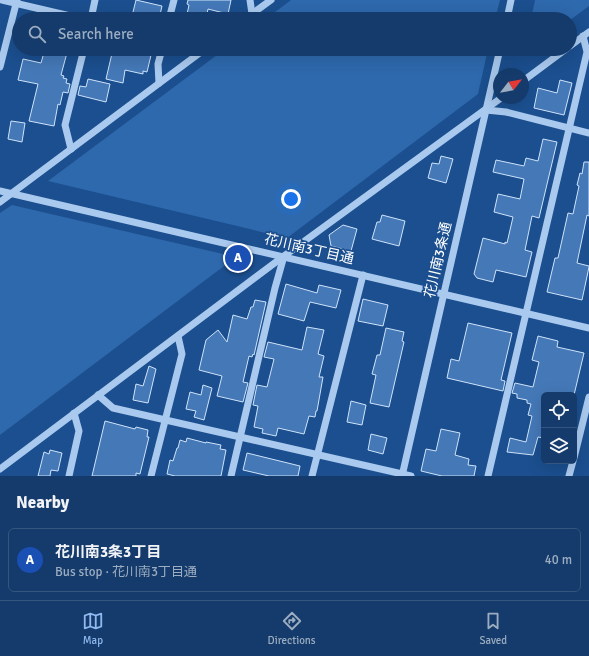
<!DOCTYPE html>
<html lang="en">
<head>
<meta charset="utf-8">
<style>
	:root { --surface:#143b6b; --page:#214673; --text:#f1f3f6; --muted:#9dadc1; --line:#33557e; --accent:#90b9f0 }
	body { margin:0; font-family:Signika,"Noto Sans JP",sans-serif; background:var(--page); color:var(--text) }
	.controls { position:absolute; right:12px; bottom:12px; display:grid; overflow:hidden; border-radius:6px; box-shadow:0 4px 16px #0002 }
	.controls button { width:36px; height:36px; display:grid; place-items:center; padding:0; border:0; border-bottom:1px solid var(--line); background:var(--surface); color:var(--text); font:20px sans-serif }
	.compass { position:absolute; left:493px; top:68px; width:36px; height:36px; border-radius:50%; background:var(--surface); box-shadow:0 4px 16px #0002; rotate:59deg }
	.you { position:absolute; left:291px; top:199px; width:14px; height:14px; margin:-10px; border:3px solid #fff; border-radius:50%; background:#1a73e8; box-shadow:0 0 0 6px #1a73e833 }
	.badge { display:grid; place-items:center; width:26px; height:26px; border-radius:50%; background:var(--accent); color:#fff; font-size:13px; font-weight:700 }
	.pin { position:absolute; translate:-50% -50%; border:2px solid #fff; box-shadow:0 1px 4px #0006 }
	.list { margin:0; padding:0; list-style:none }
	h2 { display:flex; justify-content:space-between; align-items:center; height:52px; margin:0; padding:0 16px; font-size:17px }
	h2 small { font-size:13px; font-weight:400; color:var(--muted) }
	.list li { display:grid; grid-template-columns:26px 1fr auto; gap:12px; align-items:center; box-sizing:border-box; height:64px; margin:0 8px 8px; padding:0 8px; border:1px solid var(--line); border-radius:6px }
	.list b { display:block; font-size:15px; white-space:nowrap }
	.list p { margin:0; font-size:13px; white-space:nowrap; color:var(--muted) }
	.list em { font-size:13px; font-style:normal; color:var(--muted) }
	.icon { flex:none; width:22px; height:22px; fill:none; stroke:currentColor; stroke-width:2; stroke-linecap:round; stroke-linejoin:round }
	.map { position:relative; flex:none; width:589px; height:476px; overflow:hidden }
	.search { position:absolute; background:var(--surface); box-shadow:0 4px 16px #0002; left:12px; right:12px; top:12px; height:44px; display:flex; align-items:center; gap:10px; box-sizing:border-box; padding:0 14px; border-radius:22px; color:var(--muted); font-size:15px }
	.sheet { height:124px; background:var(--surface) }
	nav { display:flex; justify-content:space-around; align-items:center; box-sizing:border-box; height:56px; border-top:1px solid var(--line); background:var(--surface); font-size:11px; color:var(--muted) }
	nav a { display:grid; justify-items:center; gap:2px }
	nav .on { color:var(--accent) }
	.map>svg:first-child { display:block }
</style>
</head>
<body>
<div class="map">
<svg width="589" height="476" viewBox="0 0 589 476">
	<rect width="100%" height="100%" fill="#1b4f8f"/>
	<g fill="#2e69ad">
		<polygon points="291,0 500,0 495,19 266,19"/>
		<polygon points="535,0 589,0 589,6 570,20 570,19 531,19"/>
		<polygon points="225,49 488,49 478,94 287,238 48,181"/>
		<polygon points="12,205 236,257 0,435 0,213"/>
	</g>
	<g fill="#4478b7" stroke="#cfe3fa">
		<polygon points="136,0 162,6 159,19 145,19 132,16"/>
		<polygon points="188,0 231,0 228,14 208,9 206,19 186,19 189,5 187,4"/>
		<polygon points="45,49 68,49 61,75 64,76 63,78 67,79 66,83 70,84 68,93 63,92 60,105 58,104 54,126 29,121 38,84 18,80 23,59 41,63"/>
		<polygon points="113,49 145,49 152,51 147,72 143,71 143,74 125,70 123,83 106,79"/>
		<polygon points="88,79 110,84 106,102 78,95 80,86 86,87"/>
		<polygon points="560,80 572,83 564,115 534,108 538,88 557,93"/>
		<polygon points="11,121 25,123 22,142 8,139"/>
		<polygon points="543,139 557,142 539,218 532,216 525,250 532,252 526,277 496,270 493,282 477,278 474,274 483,238 505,244 505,242 507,243 513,217 494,212 498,194 520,199 524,179 493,172 496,160 524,166 526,158 538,161"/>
		<polygon points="441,156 453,159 446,183 428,178 432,163 439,164"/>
		<polygon points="584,162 589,162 589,216 587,215 577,263 589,266 589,267 582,300 547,292 555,258 558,258 568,213 573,214 579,186 577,185 580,173 582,174"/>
		<polygon points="382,215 405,221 399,246 372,239 377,222 380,222"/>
		<polygon points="343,225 357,229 351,251 331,246 329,235"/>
		<polygon points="286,284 317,293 319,285 341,290 336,308 310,302 304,321 278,314"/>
		<polygon points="363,299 388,305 383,326 358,321"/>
		<polygon points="255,300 266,302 254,355 253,354 252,357 249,356 243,382 248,383 243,402 217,396 222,376 199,370 206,340 218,330 227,342 233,315 247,319 251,307 253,307"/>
		<polygon points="468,323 512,333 501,380 505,381 503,391 447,378 451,359 459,361"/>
		<polygon points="307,327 324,330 318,354 324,356 319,377 323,377 317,411 316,411 315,417 309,416 304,434 278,428 276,436 262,433 263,429 254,427 258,406 253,405 257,385 267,387 274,359 264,357 268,342 302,350"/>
		<polygon points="386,328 404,332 402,341 404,342 389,407 370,403 376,375 372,374 377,355 380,355"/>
		<polygon points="538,336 558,341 557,347 584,353 574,395 544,395 544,438 538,437 533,455 507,452 510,438 526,442 532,416 528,415 531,404 527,403 527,400 517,398 517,394 512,393 515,383 533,387 539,362 532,360"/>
		<polygon points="149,366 156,369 148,403 133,400 136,384 143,386"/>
		<polygon points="203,385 212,388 204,420 194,417 196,411 186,409 190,392 201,395"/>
		<polygon points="351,401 366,405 362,425 347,422"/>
		<polygon points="105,421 135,429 136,427 148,430 147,437 149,437 140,474 136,473 136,476 92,476"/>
		<polygon points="441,429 460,433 455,455 469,459 468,465 476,466 474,476 442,476 421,471 426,449 436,451"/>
		<polygon points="371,434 387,438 383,454 368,450"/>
		<polygon points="187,438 206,443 206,442 221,445 220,449 226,450 221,476 175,476 167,474 170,460 173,461 177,448 178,448 180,440 186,442"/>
		<polygon points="50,450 62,453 58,471 51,470 50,476 38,476 44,452 49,454"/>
		<polygon points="247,453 300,466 298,476 269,476 243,470"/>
	</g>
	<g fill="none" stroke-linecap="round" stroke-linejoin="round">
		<g stroke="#a9c9ee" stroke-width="7">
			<polyline points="2,0 83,19"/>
			<polyline points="250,0 252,14"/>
			<polyline points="91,19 95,0"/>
			<polyline points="169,19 174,0"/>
			<polyline points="245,19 271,0"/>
			<polyline points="507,19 511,0"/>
			<polyline points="570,46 589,32"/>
			<polyline points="0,67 17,0"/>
			<polyline points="523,81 566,49"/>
			<polyline points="159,83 158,64 162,49"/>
			<polyline points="486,110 506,112 589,133"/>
			<polyline points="71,149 65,125 84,49"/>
			<polyline points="0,191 589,328"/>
			<polyline points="0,202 205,49"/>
			<polyline points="98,395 113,408 411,476"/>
			<polyline points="574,458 589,397"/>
			<polyline points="0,469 284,256 501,98"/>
			<polyline points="69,476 79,431 74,413"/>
			<polyline points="151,476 182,354 178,336"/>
			<polyline points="231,476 275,288 284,256"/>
			<polyline points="312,476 363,275"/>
			<polyline points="402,476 500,49"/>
			<polyline points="488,476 587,52 583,36"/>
			<polyline points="569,476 573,461"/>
		</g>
	</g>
	<g text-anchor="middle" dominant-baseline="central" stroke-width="3.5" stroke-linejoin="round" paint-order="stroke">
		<g font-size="14" fill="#fff" stroke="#1b4f8f">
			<text transform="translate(309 249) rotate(13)">花川南3丁目通</text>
			<text transform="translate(438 260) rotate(-77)">花川南3条通</text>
		</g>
	</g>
</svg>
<div class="controls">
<button><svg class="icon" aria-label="locate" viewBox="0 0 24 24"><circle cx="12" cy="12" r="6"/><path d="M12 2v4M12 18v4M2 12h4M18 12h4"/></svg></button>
<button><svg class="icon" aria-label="layers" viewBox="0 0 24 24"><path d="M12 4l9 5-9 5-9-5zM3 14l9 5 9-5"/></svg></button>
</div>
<svg class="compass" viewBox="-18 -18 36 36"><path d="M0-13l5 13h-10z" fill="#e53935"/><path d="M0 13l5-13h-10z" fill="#9dadc1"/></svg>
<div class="you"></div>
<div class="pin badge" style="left:238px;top:258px;background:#1a4fb4">A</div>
<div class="search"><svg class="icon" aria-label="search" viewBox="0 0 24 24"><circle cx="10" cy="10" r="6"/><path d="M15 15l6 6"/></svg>Search here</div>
</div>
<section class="sheet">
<h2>Nearby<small></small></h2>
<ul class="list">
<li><span class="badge" style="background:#1a4fb4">A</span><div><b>花川南3条3丁目</b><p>Bus stop · 花川南3丁目通</p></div><em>40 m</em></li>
</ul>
</section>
<nav>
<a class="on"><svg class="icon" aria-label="map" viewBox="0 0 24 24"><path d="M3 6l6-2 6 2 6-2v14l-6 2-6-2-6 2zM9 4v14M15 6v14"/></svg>Map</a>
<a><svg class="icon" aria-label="directions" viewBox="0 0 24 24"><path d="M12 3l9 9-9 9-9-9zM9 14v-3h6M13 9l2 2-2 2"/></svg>Directions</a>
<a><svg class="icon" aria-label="saved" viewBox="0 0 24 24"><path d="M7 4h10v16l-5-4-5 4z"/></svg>Saved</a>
</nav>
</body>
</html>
